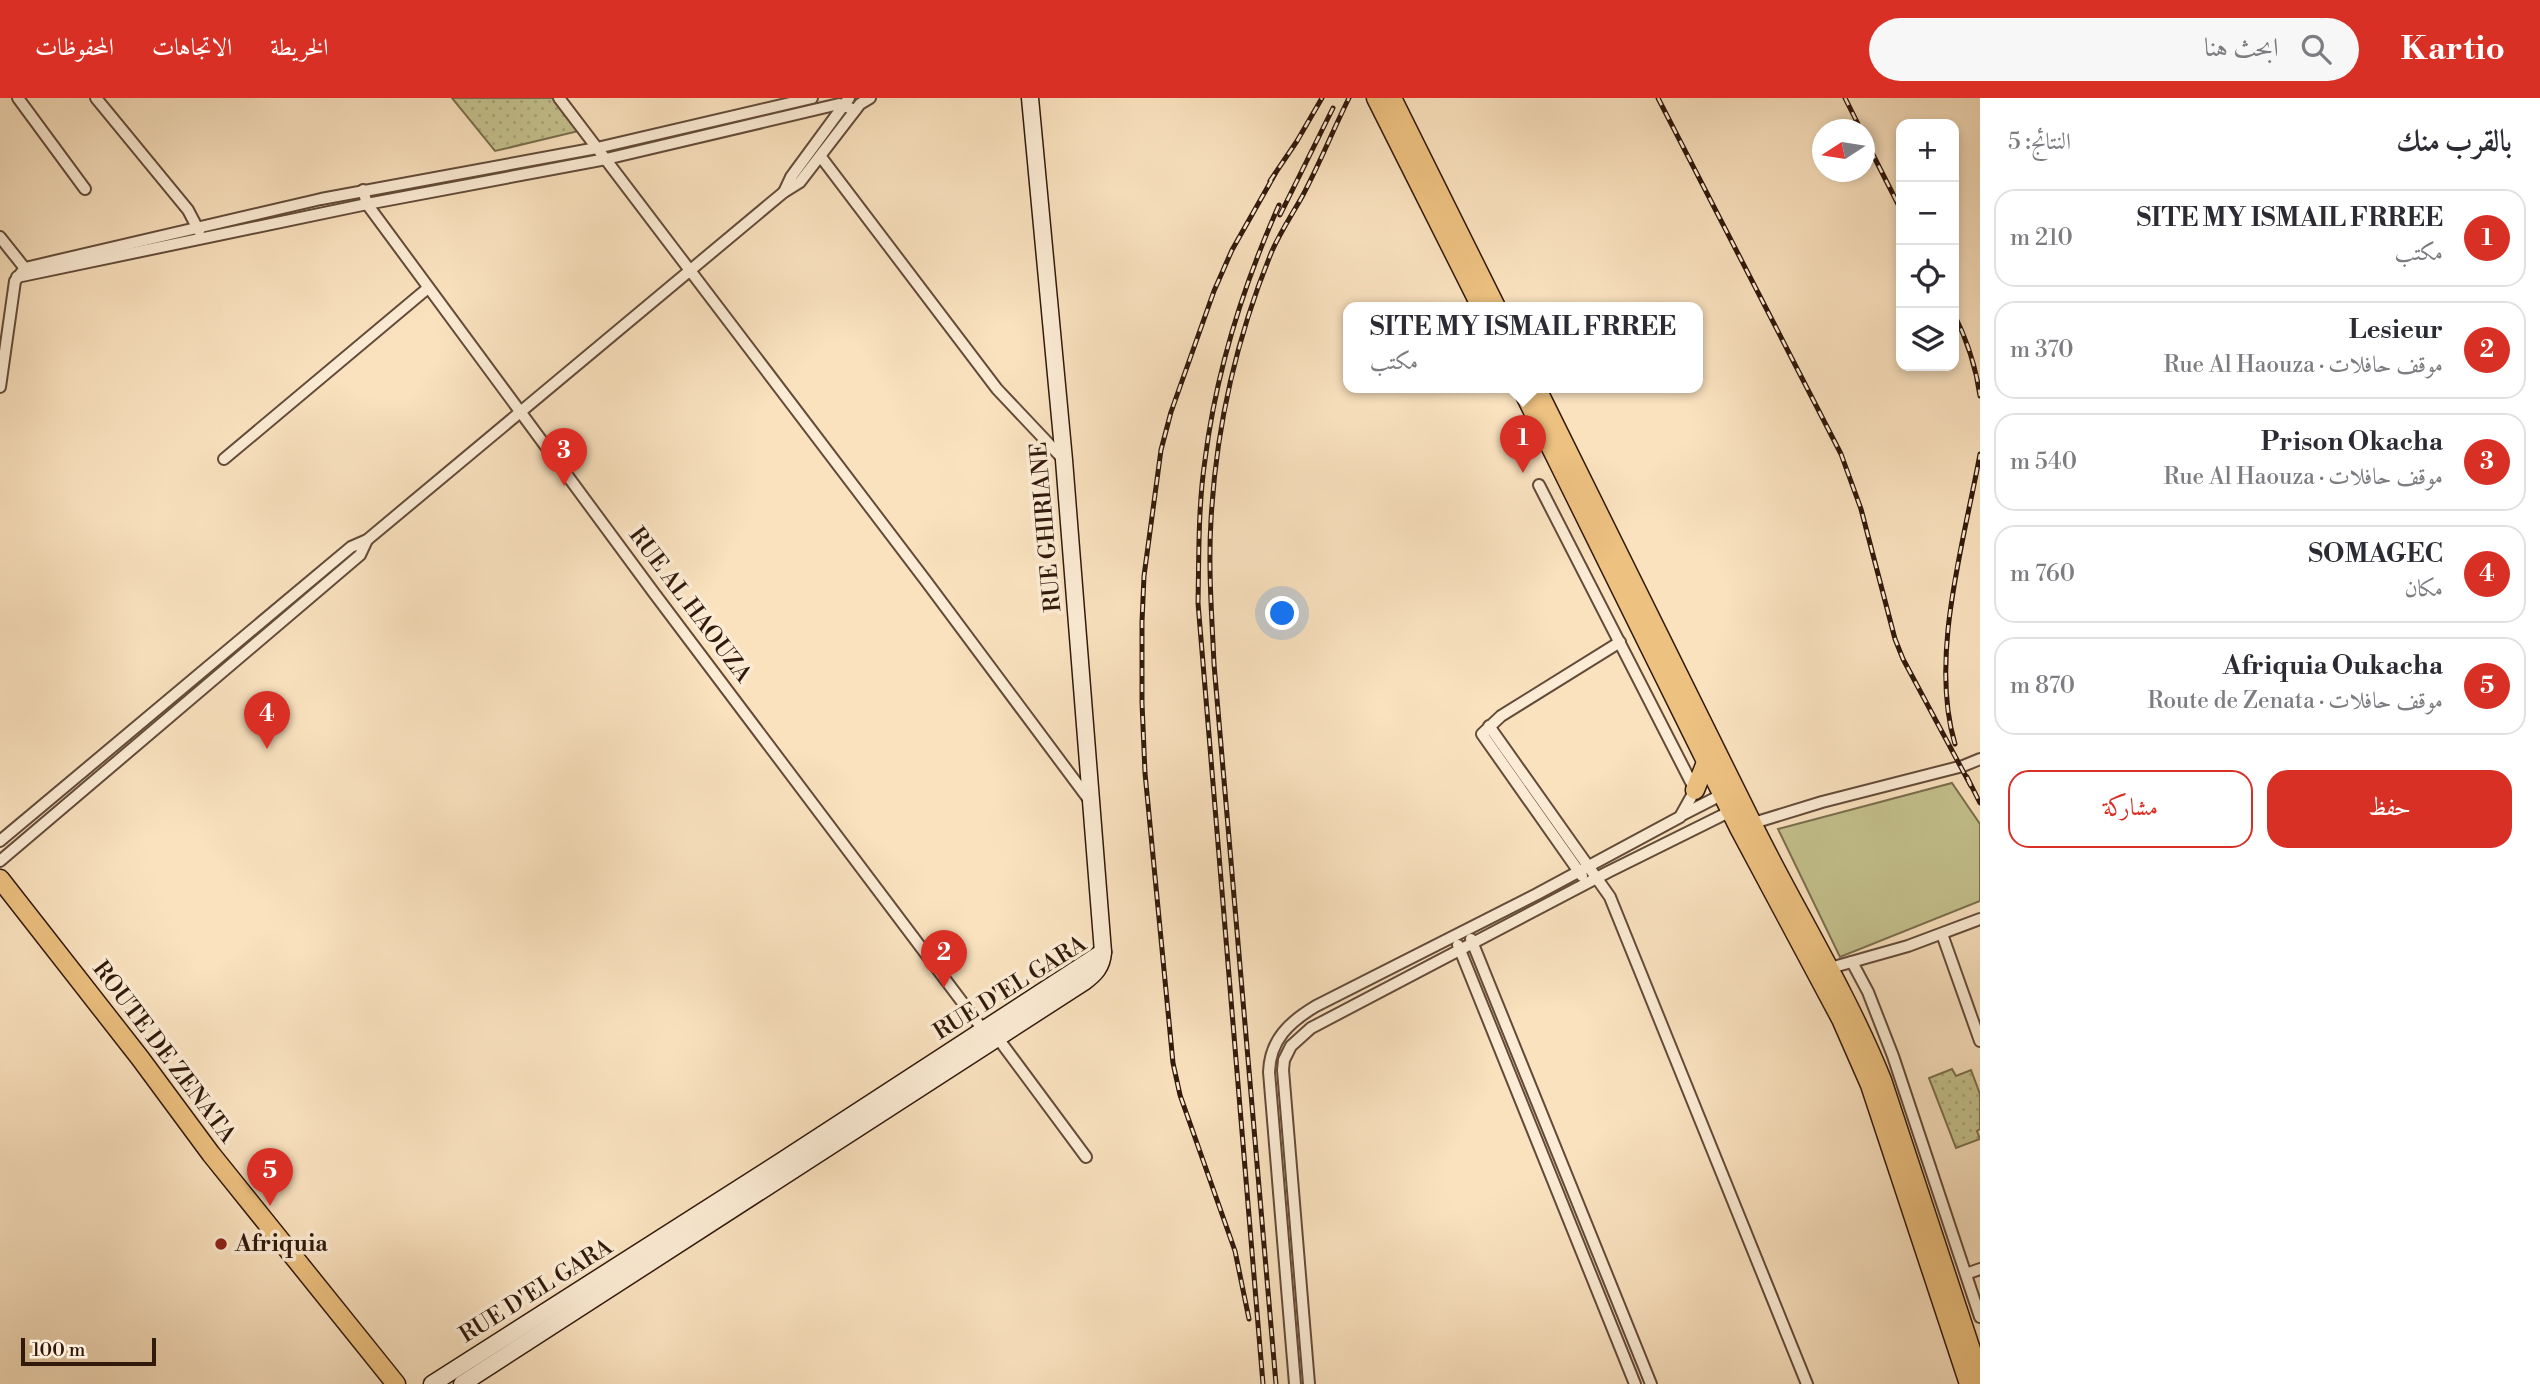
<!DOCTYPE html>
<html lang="ar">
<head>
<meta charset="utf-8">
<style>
	:root { --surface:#fff; --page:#f7f7f7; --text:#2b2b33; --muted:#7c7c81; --line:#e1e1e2; --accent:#d93025 }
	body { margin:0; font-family:"Libre Bodoni",Amiri,serif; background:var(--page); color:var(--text); direction:rtl }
	.controls { position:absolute; right:21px; top:21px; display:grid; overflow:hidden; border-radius:14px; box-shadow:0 4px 10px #0003 }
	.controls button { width:63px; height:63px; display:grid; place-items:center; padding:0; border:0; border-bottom:2px solid var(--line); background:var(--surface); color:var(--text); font:35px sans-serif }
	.compass { position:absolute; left:1812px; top:21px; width:63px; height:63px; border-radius:50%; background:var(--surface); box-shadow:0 4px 10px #0003; rotate:258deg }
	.scale { position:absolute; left:21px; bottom:18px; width:135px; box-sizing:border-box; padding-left:7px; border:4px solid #31190c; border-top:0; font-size:19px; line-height:24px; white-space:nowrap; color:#31190c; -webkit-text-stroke:5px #fcecd5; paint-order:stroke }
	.you { position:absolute; left:1283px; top:516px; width:24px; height:24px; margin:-18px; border:5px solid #fff; border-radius:50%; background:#1a73e8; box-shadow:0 0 0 10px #1a73e833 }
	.badge { display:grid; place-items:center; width:46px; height:46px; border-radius:50%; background:var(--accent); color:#fff; font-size:23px; font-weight:700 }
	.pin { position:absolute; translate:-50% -58px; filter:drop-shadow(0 2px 4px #0008) }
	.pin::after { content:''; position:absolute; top:37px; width:24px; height:21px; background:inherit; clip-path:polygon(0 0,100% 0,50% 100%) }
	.popup { position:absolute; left:1343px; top:204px; width:360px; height:91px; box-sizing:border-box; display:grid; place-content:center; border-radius:14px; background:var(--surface); filter:drop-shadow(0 2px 5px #0005); font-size:23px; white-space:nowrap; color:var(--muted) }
	.popup b { font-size:26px; color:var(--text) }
	.popup::after { content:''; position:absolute; left:50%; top:100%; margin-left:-14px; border:14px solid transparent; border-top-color:var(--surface) }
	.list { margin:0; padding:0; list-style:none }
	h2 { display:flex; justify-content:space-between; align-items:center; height:91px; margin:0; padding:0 28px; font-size:30px }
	h2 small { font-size:23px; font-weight:400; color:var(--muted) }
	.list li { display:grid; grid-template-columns:46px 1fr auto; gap:21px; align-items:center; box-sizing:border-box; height:98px; margin:0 14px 14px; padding:0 14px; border:2px solid var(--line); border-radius:21px }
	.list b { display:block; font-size:26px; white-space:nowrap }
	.list p { margin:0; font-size:23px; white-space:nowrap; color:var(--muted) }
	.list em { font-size:23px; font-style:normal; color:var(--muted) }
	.actions { display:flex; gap:14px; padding:21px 28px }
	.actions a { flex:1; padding:16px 0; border:2px solid var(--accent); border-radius:21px; text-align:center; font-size:24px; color:var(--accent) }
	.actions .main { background:var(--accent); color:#fff }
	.icon { flex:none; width:38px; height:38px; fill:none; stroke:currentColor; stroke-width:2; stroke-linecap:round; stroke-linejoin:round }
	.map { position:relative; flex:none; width:1980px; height:1286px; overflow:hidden; direction:ltr }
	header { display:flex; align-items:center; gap:42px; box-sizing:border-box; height:98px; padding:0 35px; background:var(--accent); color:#fff }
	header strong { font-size:33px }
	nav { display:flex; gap:38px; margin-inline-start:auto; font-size:24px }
	.search { width:490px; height:63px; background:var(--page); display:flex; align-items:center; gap:18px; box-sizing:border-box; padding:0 24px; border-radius:38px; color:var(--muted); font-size:26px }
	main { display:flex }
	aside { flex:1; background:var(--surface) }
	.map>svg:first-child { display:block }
</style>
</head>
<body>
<header>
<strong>Kartio</strong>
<div class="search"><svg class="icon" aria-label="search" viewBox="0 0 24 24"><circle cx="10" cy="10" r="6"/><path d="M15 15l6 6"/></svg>ابحث هنا</div>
<nav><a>الخريطة</a><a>الاتجاهات</a><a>المحفوظات</a></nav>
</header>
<main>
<aside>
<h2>بالقرب منك<small>النتائج: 5</small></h2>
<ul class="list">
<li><span class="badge">1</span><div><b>SITE MY ISMAIL FRREE</b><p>مكتب</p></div><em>210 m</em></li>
<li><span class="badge">2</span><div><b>Lesieur</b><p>موقف حافلات · Rue Al Haouza</p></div><em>370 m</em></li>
<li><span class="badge">3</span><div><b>Prison Okacha</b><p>موقف حافلات · Rue Al Haouza</p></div><em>540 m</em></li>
<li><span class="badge">4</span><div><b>SOMAGEC</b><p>مكان</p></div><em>760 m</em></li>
<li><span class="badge">5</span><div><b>Afriquia Oukacha</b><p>موقف حافلات · Route de Zenata</p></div><em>870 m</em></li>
</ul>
<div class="actions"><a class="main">حفظ</a><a>مشاركة</a></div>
</aside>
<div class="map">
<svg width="1980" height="1286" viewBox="0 0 1980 1286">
	<defs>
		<pattern id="grass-dots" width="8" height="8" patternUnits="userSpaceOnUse" patternTransform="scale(1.75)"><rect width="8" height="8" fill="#c4c28e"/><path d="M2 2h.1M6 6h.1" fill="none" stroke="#a9a679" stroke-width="1.8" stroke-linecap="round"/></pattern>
	</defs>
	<rect width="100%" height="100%" fill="#fae2bf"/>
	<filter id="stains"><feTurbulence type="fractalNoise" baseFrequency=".00286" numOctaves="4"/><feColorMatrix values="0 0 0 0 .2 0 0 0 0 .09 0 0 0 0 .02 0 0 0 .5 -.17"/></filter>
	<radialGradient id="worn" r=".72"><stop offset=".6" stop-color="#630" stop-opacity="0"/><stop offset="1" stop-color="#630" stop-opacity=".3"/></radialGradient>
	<g fill="url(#grass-dots)" stroke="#7a6e4d" stroke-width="2">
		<polygon points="452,0 558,0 583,32 495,53"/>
		<polygon points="1952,971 1956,978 1971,972 1980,996 1980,1031 1977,1033 1980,1041 1956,1050 1929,980"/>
	</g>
	<polygon fill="#c4c28e" stroke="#7a6e4d" stroke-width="2" points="1952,685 1980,726 1980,803 1840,859 1778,731"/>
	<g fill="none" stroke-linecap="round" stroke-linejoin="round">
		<g stroke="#634b39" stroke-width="14">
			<g id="street">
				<polyline points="18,0 85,91"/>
				<polyline points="96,0 188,112 199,133"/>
				<polyline points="559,0 926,483 1090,703"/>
				<polyline points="821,59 997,291 1064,362"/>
				<polyline points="363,92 367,106 654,495 987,937"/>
				<polyline points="784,94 791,79 849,0"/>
				<polyline points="0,139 27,173"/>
				<polyline points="17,179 367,106 606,61 839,6 855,12"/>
				<polyline points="0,289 15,183 25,170 321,101 597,50 812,0"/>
				<polyline points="224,361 428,190"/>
				<polyline points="1489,628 1610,799 1807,1286"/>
				<polyline points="1682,717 1727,694"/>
				<polyline points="1747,727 1822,704 1963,668 1980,661"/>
				<polyline points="0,743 351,449 367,442 784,94 800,84 860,6 870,0"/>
				<polyline points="0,763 360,457 367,442"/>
				<polyline points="1582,778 1482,636 1501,618 1620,544"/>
				<polyline points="1942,836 1980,943"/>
				<polyline points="1471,841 1651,1286"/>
				<polyline points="1458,847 1635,1286"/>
				<polyline points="1852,864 1868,894 1893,958 1980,1219"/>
				<polyline points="1830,870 1908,848 1980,821"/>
				<polyline points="997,939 1086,1059"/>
				<polyline points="1966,1176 1980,1171"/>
				<path d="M1295,1286L1269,974C1270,942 1289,924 1316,908L1537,796L1680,719L1695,692L1539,387"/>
				<polyline points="1309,1286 1283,972 1284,962 1291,948 1311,930 1608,774 1735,711"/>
			</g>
		</g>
		<g stroke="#31190c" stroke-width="19">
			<g id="secondary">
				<polyline points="432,1286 780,1064 1103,854"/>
				<path d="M462,1286L1084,884C1095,876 1102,869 1103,854L1064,362L1030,0"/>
			</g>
		</g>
		<g stroke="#31190c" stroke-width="21">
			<g id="primary">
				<polyline points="1376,0 1481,209"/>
				<polyline points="1392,0 1496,209"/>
				<polyline points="1521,289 1739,730 1841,921 1870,987 1969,1286"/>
				<path d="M1536,289C1609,435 1681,581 1753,727C1795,812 1846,893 1882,982L1980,1279"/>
				<polyline points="1695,692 1707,662"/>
				<polyline points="0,781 140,960 211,1056 396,1286"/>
			</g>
		</g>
		<use href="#street" stroke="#fcecd5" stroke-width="10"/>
		<use href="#secondary" stroke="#fcecd5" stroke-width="16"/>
		<use href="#primary" stroke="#edc180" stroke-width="18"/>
		<g stroke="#31190c" stroke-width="5">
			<g id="rail">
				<polyline points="1658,0 1841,356 1861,411 1895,541 1903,561 1971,688"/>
				<polyline points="1845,0 1861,32"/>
				<polyline points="1864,39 1901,112"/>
				<polyline points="1270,83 1297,43 1322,0"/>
				<polyline points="1280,117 1333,10"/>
				<path d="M1954,216C1967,242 1976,269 1980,298"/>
				<path d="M1955,646C1929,560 1964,444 1980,356"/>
				<polyline points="1967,679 1980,705"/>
				<polyline points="1249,1221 1235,1153 1180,997 1173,965 1145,675 1142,605 1142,524 1144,478 1161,352 1171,314 1214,193 1232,152 1275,76"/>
				<path d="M1263,1286L1198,505C1199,458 1198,409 1205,362C1216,274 1243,188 1279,107"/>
				<path d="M1276,1286L1214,566C1212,519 1208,470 1211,422C1216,331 1237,238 1272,153C1281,133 1293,115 1303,97C1320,65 1333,32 1349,0"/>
			</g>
		</g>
		<use href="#rail" stroke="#fcecd5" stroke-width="2.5" stroke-dasharray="8" stroke-linecap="butt"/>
	</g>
	<circle fill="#8f2418" stroke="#fcecd5" stroke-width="2.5" cx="221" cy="1146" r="7"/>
	<g text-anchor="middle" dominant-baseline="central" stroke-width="7" stroke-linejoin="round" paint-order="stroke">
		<g font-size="23" fill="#31190c" stroke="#fcecd5">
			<text transform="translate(1046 429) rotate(-95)">RUE GHIRIANE</text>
			<text transform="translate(690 507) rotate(53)">RUE AL HAOUZA</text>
			<text transform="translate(1010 890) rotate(-32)">RUE D'EL GARA</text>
			<text transform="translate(164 954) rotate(53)">ROUTE DE ZENATA</text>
			<text transform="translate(536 1193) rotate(-32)">RUE D'EL GARA</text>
		</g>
		<g font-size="23" font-weight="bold" fill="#31190c" stroke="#fcecd5" text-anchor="start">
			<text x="235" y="1146">Afriquia</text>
		</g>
	</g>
	<rect width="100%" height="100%" filter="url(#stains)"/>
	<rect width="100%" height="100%" fill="url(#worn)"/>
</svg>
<div class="controls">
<button>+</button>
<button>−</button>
<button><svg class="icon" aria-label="locate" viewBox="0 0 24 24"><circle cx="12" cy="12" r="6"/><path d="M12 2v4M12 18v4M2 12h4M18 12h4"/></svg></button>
<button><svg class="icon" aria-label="layers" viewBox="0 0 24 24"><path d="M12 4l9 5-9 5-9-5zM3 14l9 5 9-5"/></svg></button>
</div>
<svg class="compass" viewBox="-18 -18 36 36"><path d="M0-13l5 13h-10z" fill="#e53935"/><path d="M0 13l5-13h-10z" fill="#7c7c81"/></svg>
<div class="scale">100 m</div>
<div class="you"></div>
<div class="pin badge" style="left:1523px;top:375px">1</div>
<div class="popup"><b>SITE MY ISMAIL FRREE</b>مكتب</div>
<div class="pin badge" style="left:944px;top:890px">2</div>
<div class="pin badge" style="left:564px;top:388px">3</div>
<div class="pin badge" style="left:267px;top:651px">4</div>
<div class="pin badge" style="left:270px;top:1108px">5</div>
</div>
</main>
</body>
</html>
